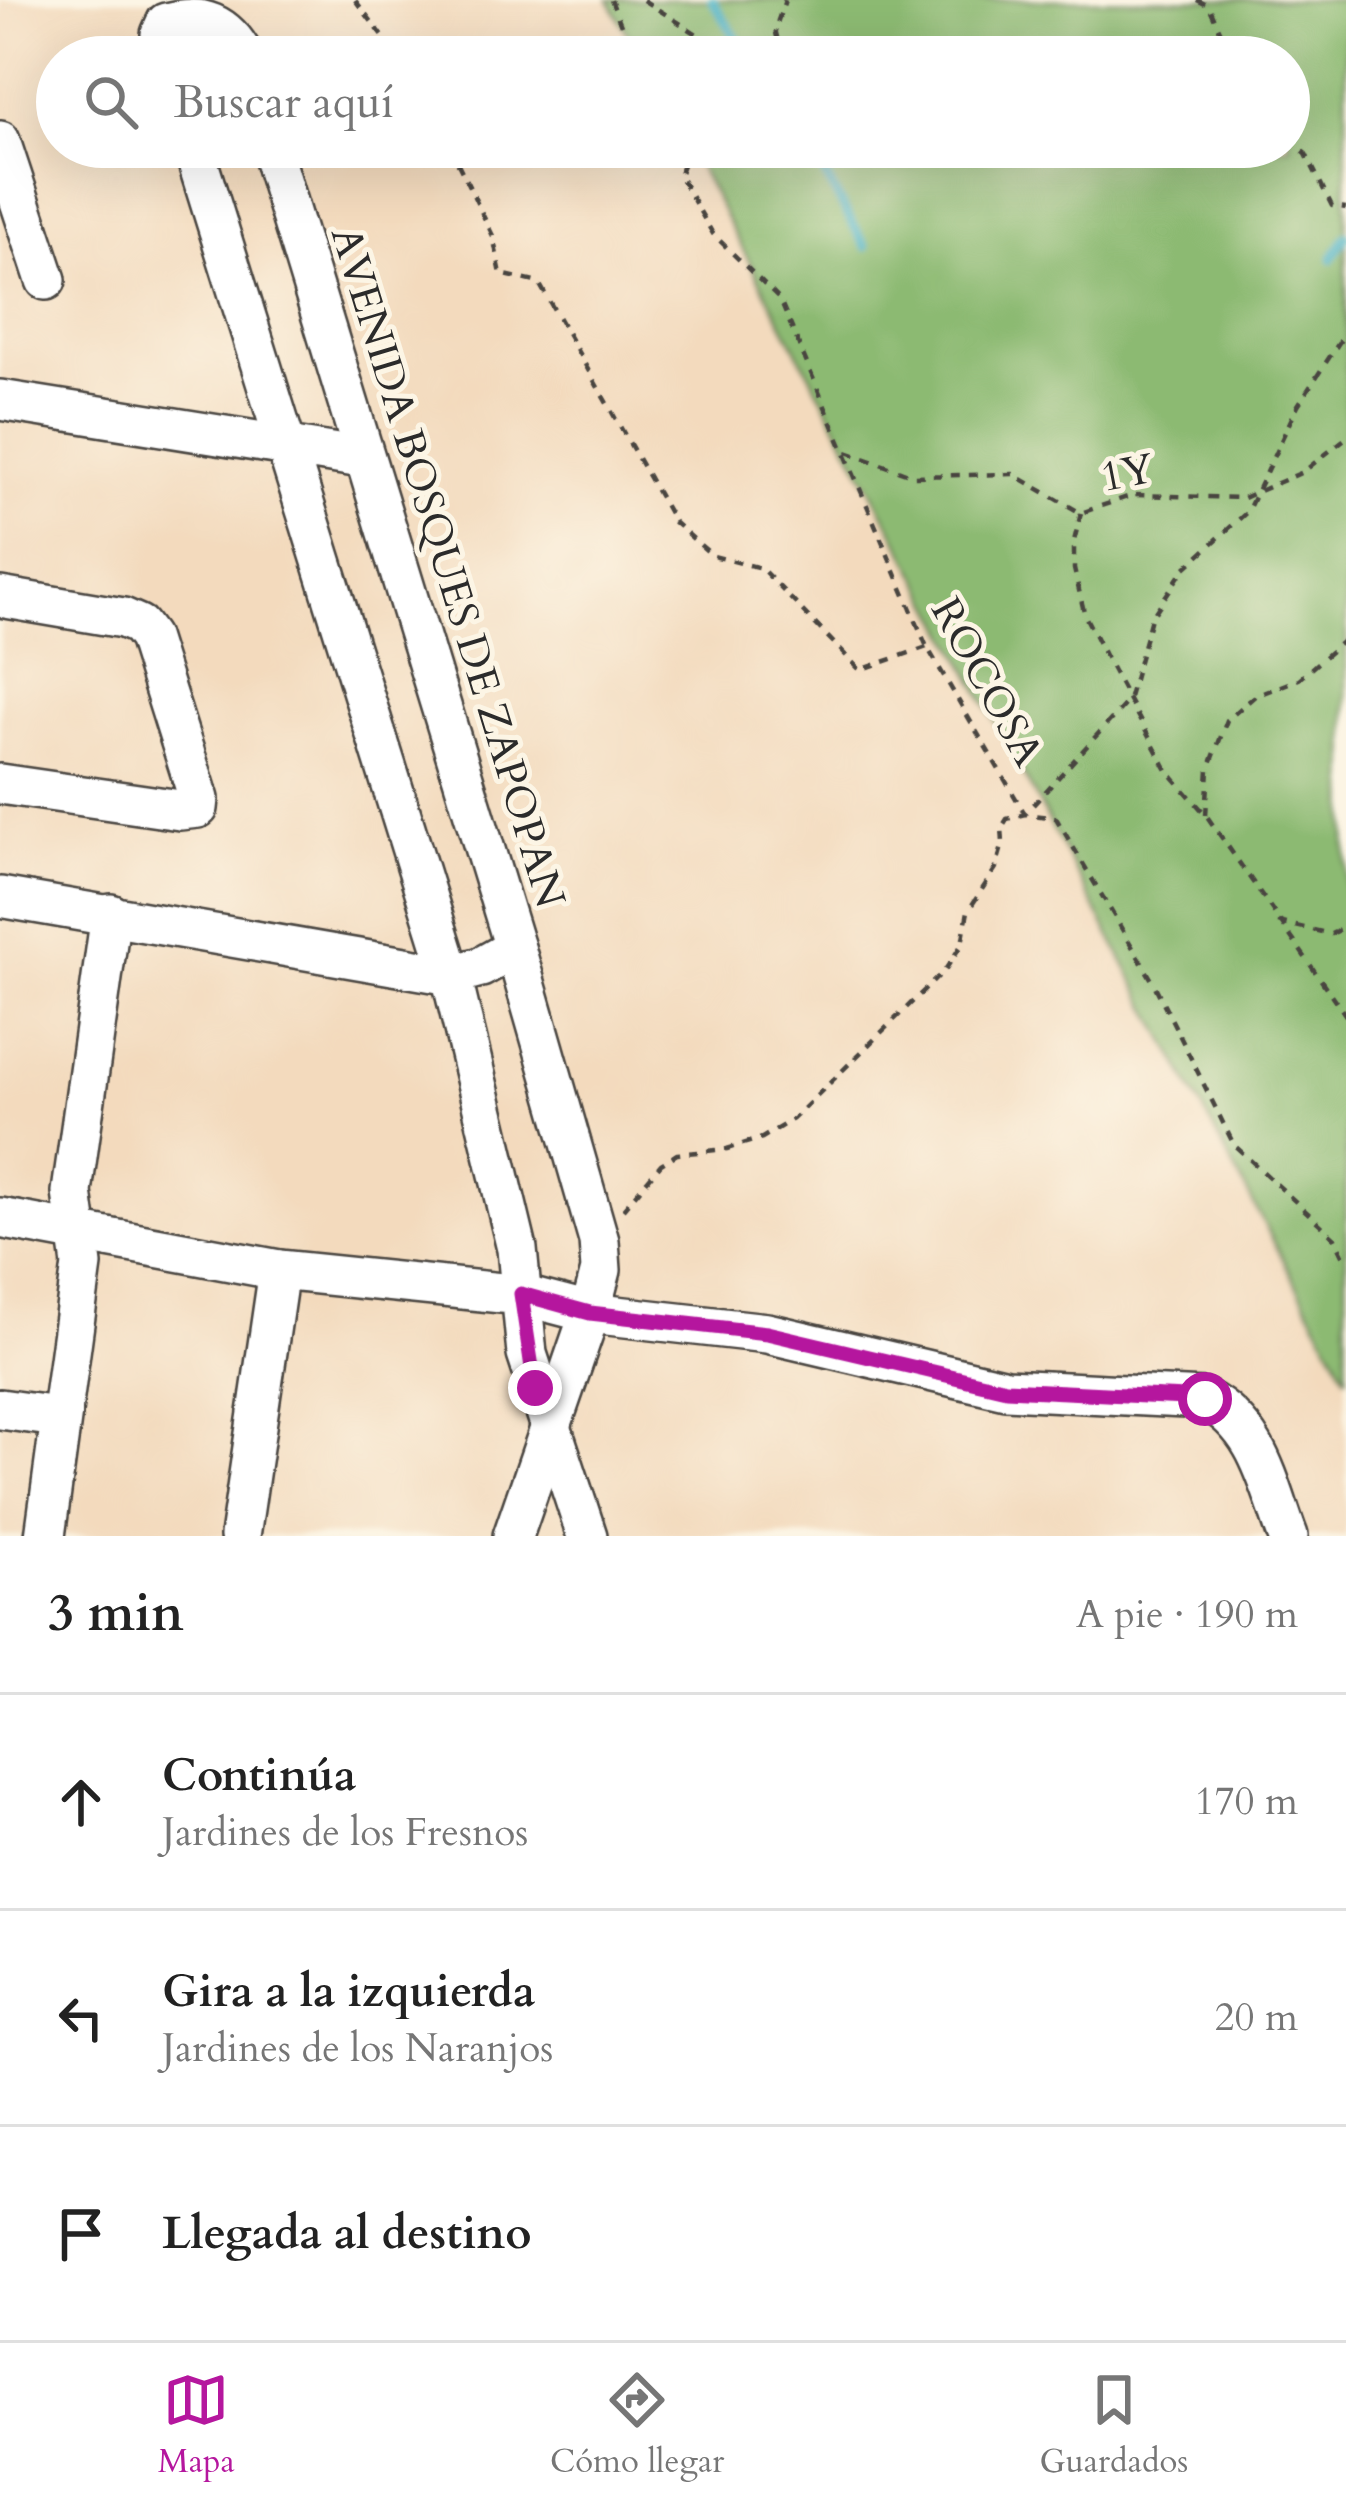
<!DOCTYPE html>
<html lang="es">
<head>
<meta charset="utf-8">
<style>
	:root { --surface:#fff; --page:#f2f2f2; --text:#222; --muted:#767676; --line:#e0e0e0; --accent:#b5179e }
	body { margin:0; font-family:Cardo,serif; background:var(--page); color:var(--text) }
	.stop { position:absolute; width:36px; height:36px; margin:-27px; border:9px solid #b5179e; border-radius:50%; background:#fff }
	.stop.end { background:#b5179e; border-color:#fff; box-shadow:0 3px 12px #0008 }
	.list { margin:0; padding:0; list-style:none }
	h2 { display:flex; justify-content:space-between; align-items:center; height:156px; margin:0; padding:0 48px; font-size:51px }
	h2 small { font-size:39px; font-weight:400; color:var(--muted) }
	.list li { display:grid; grid-template-columns:78px 1fr auto; gap:36px; align-items:center; box-sizing:border-box; height:216px; padding:0 48px; border-top:3px solid var(--line) }
	.list b { display:block; font-size:45px; white-space:nowrap }
	.list p { margin:0; font-size:39px; white-space:nowrap; color:var(--muted) }
	.list em { font-size:39px; font-style:normal; color:var(--muted) }
	.icon { flex:none; width:66px; height:66px; fill:none; stroke:currentColor; stroke-width:2; stroke-linecap:round; stroke-linejoin:round }
	.map { position:relative; flex:none; width:1346px; height:1536px; overflow:hidden }
	.search { position:absolute; background:var(--surface); box-shadow:0 12px 48px #0002; left:36px; right:36px; top:36px; height:132px; display:flex; align-items:center; gap:30px; box-sizing:border-box; padding:0 42px; border-radius:66px; color:var(--muted); font-size:45px }
	.sheet { height:804px; background:var(--surface) }
	nav { display:flex; justify-content:space-around; align-items:center; box-sizing:border-box; height:168px; border-top:3px solid var(--line); background:var(--surface); font-size:33px; color:var(--muted) }
	nav a { display:grid; justify-items:center; gap:6px }
	nav .on { color:var(--accent) }
	.map>svg:first-child { display:block }
</style>
</head>
<body>
<div class="map">
<svg width="1346" height="1536" viewBox="0 0 1346 1536">
	<rect width="100%" height="100%" fill="#fcf5e5"/>
	<filter id="ink" filterUnits="userSpaceOnUse"><feTurbulence type="fractalNoise" baseFrequency=".00833" numOctaves="2"/><feDisplacementMap in="SourceGraphic" scale="24" xChannelSelector="R" yChannelSelector="G"/><feConvolveMatrix kernelMatrix="1 2 1 2 8 2 1 2 1" color-interpolation-filters="sRGB"/></filter>
	<filter id="wash" filterUnits="userSpaceOnUse"><feTurbulence type="fractalNoise" baseFrequency=".004" numOctaves="4" result="noise"/><feDisplacementMap in="SourceGraphic" scale="48" xChannelSelector="R" yChannelSelector="G"/><feGaussianBlur stdDeviation="2.7" result="paint"/><feColorMatrix in="noise" values="0 0 0 0 0 0 0 0 0 0 0 0 0 0 0 0 0 1.4 0 .05"/><feComposite in="paint" operator="in"/></filter>
	<g filter="url(#wash)">
		<rect width="100%" height="100%" fill="#f3dabd"/>
		<polygon fill="#8cba72" stroke="#5c724e" stroke-width="3" points="609,0 1346,0 1346,1377 688,147 1289,147 1289,57 640,57"/>
		<g fill="none" stroke-linecap="round" stroke-linejoin="round">
			<g stroke="#46b1c4" stroke-width="9">
				<polyline points="712,0 749,57"/>
				<polyline points="809,147 866,247"/>
				<polyline points="1332,259 1346,236"/>
			</g>
		</g>
	</g>
	<g filter="url(#ink)">
		<g fill="none" stroke-linecap="round" stroke-linejoin="round">
			<g stroke="#494541" stroke-width="44">
				<g id="minor">
					<path d="M165,57L161,34L166,23C202,13 227,24 244,57"/>
					<polyline points="0,141 46,280"/>
					<polyline points="193,147 451,975 517,1249 527,1354 587,1536"/>
					<polyline points="270,147 515,948 599,1241 601,1270 590,1313 513,1536"/>
					<polyline points="0,400 362,458"/>
					<polyline points="0,597 123,618 139,625 148,637 199,799 198,808 180,810 0,784"/>
					<polyline points="0,897 451,975 481,967 515,948"/>
					<path d="M0,1218L279,1270L521,1295L590,1313L767,1333L1006,1389L1205,1399C1259,1427 1268,1483 1288,1536"/>
					<polyline points="0,1409 58,1417"/>
					<polyline points="45,1536 82,1265 72,1192 111,914"/>
					<polyline points="240,1536 279,1270"/>
				</g>
			</g>
			<g stroke="#494541" stroke-width="4.5" stroke-dasharray="9 9" stroke-linecap="butt">
				<polyline points="355,0 399,57"/>
				<polyline points="611,0 634,57"/>
				<polyline points="643,0 697,34 717,57"/>
				<polyline points="1197,0 1209,6 1232,57"/>
				<polyline points="782,57 775,29 785,0"/>
				<polyline points="1289,140 1306,154 1332,206 1346,208"/>
				<polyline points="450,147 493,236 501,274 539,283 674,522 713,556 761,568 860,670 927,647"/>
				<polyline points="690,147 679,175 713,234 780,300 927,647 1025,814 1056,818 1152,980 1234,1145 1335,1238 1346,1261"/>
				<polyline points="847,452 914,476 1013,474 1081,513 1133,495 1243,498 1303,472 1346,438"/>
				<polyline points="1081,513 1074,541 1074,569 1085,616 1113,671 1167,770 1206,815 1346,1016"/>
				<polyline points="1206,815 1209,769 1227,720 1255,696 1299,679 1346,638"/>
				<polyline points="1278,922 1331,934 1346,927"/>
				<polyline points="623,1209 661,1164 677,1154 727,1149 762,1138 793,1119 945,970 962,944 968,911 996,868 1003,843 1002,827 1007,819 1025,814 1128,701 1151,618 1183,570 1247,512 1298,405 1346,332"/>
			</g>
			<use href="#minor" stroke="#fff" stroke-width="39"/>
		</g>
	</g>
	<g fill="none" stroke-linecap="round" stroke-linejoin="round" filter="url(#ink)">
		<polyline stroke="#b5179e" stroke-width="15" points="535,1388 521,1294 590,1313 767,1333 1006,1389 1205,1399"/>
	</g>
	<g text-anchor="middle" dominant-baseline="central" stroke-width="10" stroke-linejoin="round" paint-order="stroke">
		<g font-size="42" fill="#2b2b2b" stroke="#fcf5e5">
			<text transform="translate(1127 473) rotate(-11)">1Y</text>
			<text transform="translate(448 567) rotate(73)">AVENIDA BOSQUES DE ZAPOPAN</text>
			<text transform="translate(987 682) rotate(61)">ROCOSA</text>
		</g>
	</g>
</svg>
<div class="stop" style="left:1205px;top:1399px"></div>
<div class="stop end" style="left:535px;top:1388px"></div>
<div class="search"><svg class="icon" aria-label="search" viewBox="0 0 24 24"><circle cx="10" cy="10" r="6"/><path d="M15 15l6 6"/></svg>Buscar aquí</div>
</div>
<section class="sheet">
<h2>3 min<small>A pie · 190 m</small></h2>
<ul class="list">
<li><svg class="icon" aria-label="ahead" viewBox="0 0 24 24"><path d="M12 20V5M6 11l6-6 6 6"/></svg><div><b>Continúa</b><p>Jardines de los Fresnos</p></div><em>170 m</em></li>
<li><svg class="icon" aria-label="left" viewBox="0 0 24 24"><path d="M17 20v-9H6M10 6l-5 5 5 5"/></svg><div><b>Gira a la izquierda</b><p>Jardines de los Naranjos</p></div><em>20 m</em></li>
<li><svg class="icon" aria-label="arrive" viewBox="0 0 24 24"><path d="M6 21V4h12l-3 4 3 4H6"/></svg><div><b>Llegada al destino</b></div></li>
</ul>
</section>
<nav>
<a class="on"><svg class="icon" aria-label="map" viewBox="0 0 24 24"><path d="M3 6l6-2 6 2 6-2v14l-6 2-6-2-6 2zM9 4v14M15 6v14"/></svg>Mapa</a>
<a><svg class="icon" aria-label="directions" viewBox="0 0 24 24"><path d="M12 3l9 9-9 9-9-9zM9 14v-3h6M13 9l2 2-2 2"/></svg>Cómo llegar</a>
<a><svg class="icon" aria-label="saved" viewBox="0 0 24 24"><path d="M7 4h10v16l-5-4-5 4z"/></svg>Guardados</a>
</nav>
</body>
</html>
